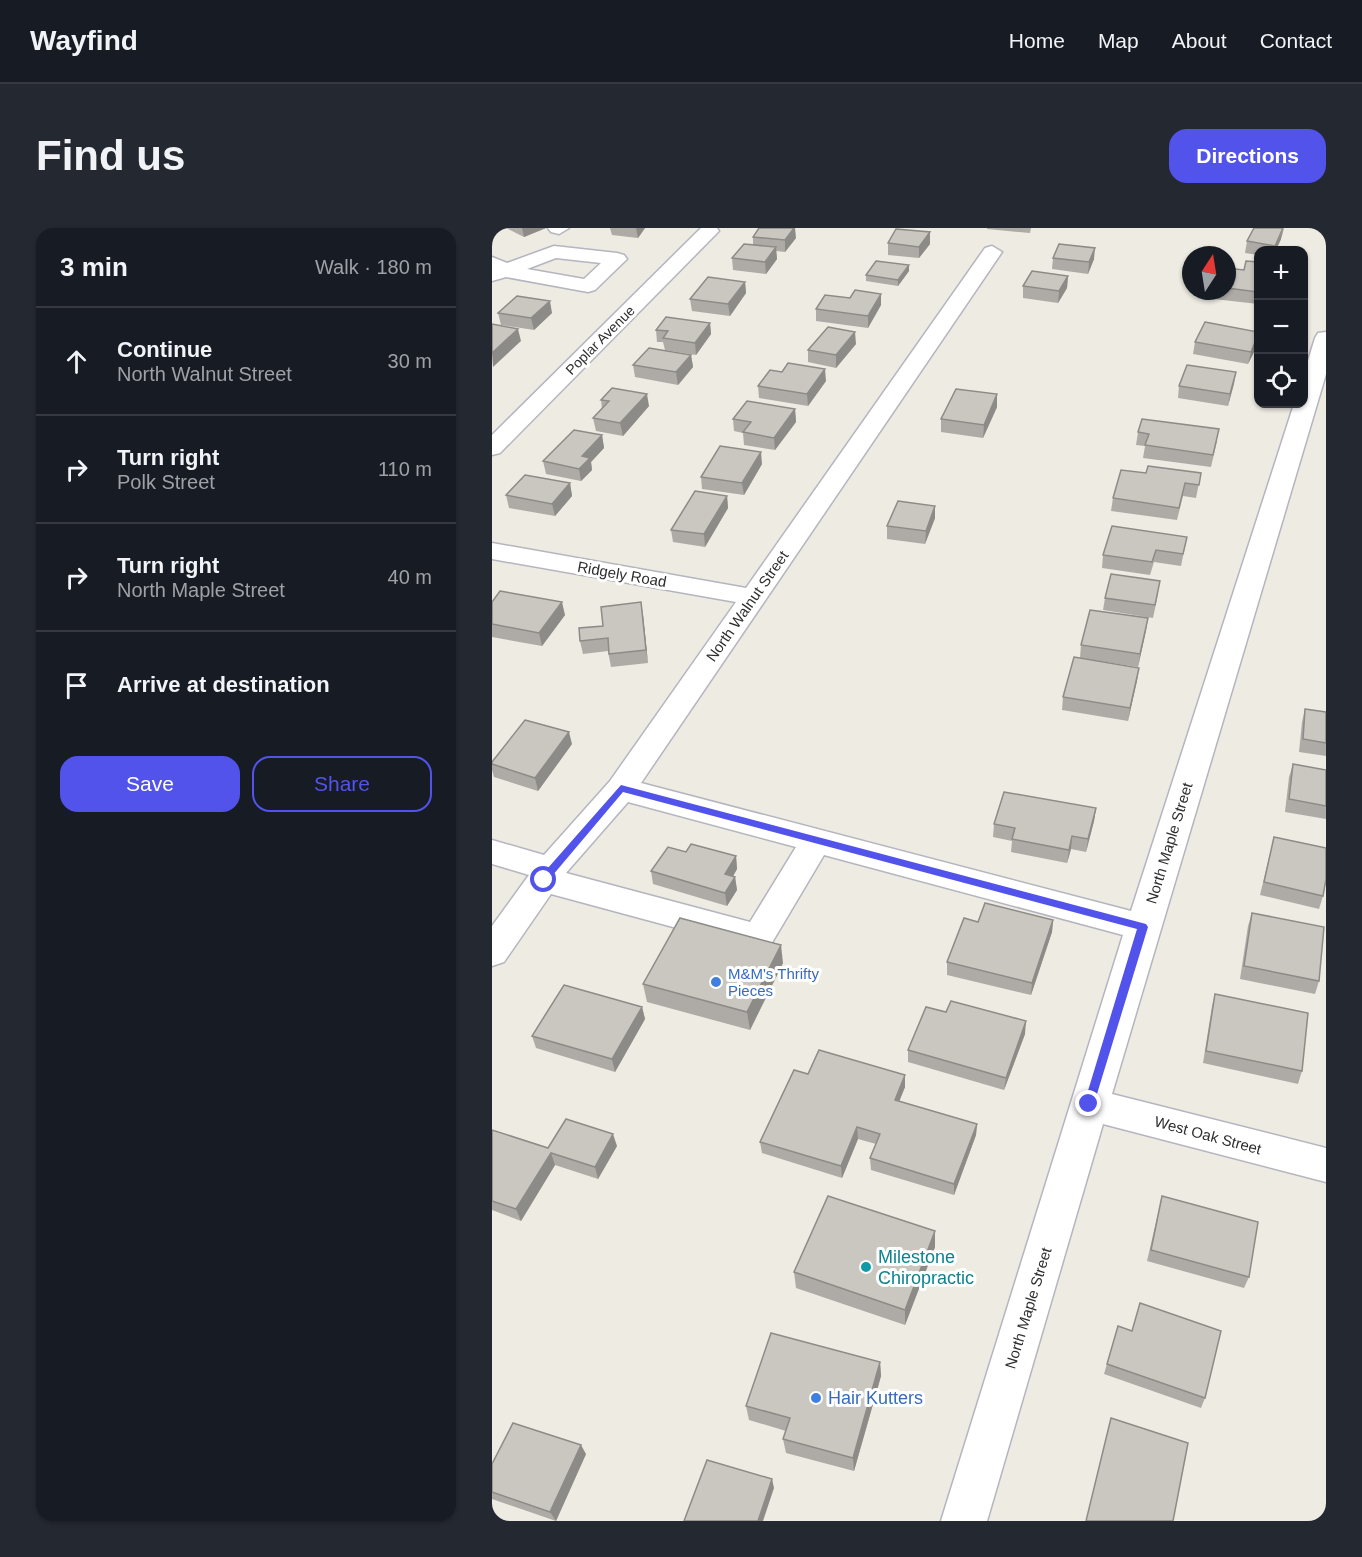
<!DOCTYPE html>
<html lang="en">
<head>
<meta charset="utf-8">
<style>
	:root { --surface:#171b24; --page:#242831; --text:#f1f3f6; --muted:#9ea1a6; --line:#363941; --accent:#5253eb }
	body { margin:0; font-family:Arial,sans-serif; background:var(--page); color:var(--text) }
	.controls { position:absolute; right:18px; top:18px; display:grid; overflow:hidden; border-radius:12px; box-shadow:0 2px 4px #0004 }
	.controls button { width:54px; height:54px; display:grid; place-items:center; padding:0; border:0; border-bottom:2px solid var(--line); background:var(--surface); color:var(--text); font:30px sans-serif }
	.compass { position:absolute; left:690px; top:18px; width:54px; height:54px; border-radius:50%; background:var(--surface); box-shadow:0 2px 4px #0004; rotate:12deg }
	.stop { position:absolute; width:18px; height:18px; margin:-14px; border:4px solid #5253eb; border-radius:50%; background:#fff }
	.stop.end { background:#5253eb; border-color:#fff; box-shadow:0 2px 6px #0008 }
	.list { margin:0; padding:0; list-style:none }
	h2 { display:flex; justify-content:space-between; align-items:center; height:78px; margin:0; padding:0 24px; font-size:26px }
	h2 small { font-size:20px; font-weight:400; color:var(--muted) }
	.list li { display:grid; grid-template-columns:39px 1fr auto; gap:18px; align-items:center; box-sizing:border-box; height:108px; padding:0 24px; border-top:2px solid var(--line) }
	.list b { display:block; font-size:22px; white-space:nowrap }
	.list p { margin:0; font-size:20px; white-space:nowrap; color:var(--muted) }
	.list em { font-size:20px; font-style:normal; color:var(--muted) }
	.actions { display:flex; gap:12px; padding:18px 24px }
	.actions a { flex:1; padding:14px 0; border:2px solid var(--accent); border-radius:18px; text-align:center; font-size:21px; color:var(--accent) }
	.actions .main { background:var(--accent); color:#fff }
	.icon { flex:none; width:33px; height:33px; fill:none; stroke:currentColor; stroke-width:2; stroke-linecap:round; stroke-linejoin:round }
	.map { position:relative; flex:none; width:834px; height:1293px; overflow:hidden; border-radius:18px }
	header { display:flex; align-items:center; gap:36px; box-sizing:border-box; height:84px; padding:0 30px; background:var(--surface); border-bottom:2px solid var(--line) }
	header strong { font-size:28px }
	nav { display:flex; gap:33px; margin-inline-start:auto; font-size:21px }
	.intro { display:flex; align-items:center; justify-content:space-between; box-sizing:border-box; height:144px; padding:0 36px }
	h1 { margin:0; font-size:42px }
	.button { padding:15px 27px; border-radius:18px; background:var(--accent); color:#fff; font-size:21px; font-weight:700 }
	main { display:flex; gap:36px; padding:0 36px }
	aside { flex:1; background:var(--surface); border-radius:18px; box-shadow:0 2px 4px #0004 }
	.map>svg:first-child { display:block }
</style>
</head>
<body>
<header>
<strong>Wayfind</strong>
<nav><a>Home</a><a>Map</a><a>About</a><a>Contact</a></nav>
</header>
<div class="intro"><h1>Find us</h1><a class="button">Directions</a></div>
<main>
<aside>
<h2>3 min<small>Walk · 180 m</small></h2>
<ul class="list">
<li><svg class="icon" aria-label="ahead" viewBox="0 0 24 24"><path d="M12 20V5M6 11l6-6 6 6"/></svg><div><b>Continue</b><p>North Walnut Street</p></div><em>30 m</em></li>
<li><svg class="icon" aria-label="right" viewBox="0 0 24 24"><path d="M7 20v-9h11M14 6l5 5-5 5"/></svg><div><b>Turn right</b><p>Polk Street</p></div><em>110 m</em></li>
<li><svg class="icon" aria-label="right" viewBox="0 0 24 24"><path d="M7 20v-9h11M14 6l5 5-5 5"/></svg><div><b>Turn right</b><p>North Maple Street</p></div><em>40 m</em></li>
<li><svg class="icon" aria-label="arrive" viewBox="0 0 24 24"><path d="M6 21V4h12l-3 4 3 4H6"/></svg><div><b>Arrive at destination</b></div></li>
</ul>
<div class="actions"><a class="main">Save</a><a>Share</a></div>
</aside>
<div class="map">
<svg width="834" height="1293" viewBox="0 0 834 1293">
	<rect width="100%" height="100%" fill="#edebe2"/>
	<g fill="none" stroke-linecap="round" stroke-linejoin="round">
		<g stroke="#b5b5c0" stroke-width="3">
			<g id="minor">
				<polygon points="56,0 77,0 67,6 59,4"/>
				<polygon points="209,0 225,0 227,3 8,225 0,227 0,207"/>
				<path d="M62,18L125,25L132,27L135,31L103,62L96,64L14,49L0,53V29L15,35ZM64,30L109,35L92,51L35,41Z"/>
				<path d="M500,18L510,24L149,555L639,683L802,176H812V146L823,110L826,105L834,104V146L620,866L834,920V954L611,896L495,1293H449L631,707L332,627L278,718L266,722L59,666L12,734L0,738V698L37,647L0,636V612L52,627L118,553L244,374L0,331V315L254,360L493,20ZM136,574L304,619L258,694L74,645Z"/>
			</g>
		</g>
		<use href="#minor" fill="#fff" fill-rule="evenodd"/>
	</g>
	<g fill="#aeaba6">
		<polygon points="14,0 54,0 32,9"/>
		<polygon points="118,0 153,0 146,10 120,7"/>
		<polygon points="495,0 539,0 538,5 495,1"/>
		<polygon points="438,4 438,16 427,30 396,27 396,15"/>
		<polygon points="261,9 304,10 293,24 284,23 285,31 274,46 241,42 240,30 261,17"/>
		<polygon points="789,11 784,22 766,22 766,27 753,25 755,13"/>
		<polygon points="561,30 602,31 596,46 560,41"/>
		<polygon points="766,34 766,76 713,70 715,63 735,63 735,40 752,42"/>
		<polygon points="417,43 406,58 374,53 374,47"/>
		<polygon points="576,48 575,60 566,75 531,70 531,58"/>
		<polygon points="253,54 254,65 238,88 200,83 198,71"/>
		<polygon points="389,77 376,100 324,93 324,81"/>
		<polygon points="6,85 60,85 42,102 9,97"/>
		<polygon points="218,95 219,106 204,127 173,122 171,114 165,114 164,102"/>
		<polygon points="766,104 766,116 756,136 701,126 703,114"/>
		<polygon points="364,116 344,140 316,134 316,122"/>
		<polygon points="199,127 201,139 186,157 143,149 141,137"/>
		<polygon points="744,144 736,178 686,170 687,158"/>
		<polygon points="334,153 316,178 267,170 266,158"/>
		<polygon points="109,172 157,178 131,208 104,203 101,190 110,181"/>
		<polygon points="505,179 491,210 449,204 449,191"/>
		<polygon points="303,181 304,194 283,222 252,217 251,205 242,203 241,191"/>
		<polygon points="646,204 725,213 719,239 651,230 653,218 644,217"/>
		<polygon points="110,207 112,220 99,234 100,242 89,253 54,246 51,233"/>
		<polygon points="270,236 252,267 210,261 209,249"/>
		<polygon points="654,245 709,245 704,270 691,268 685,292 619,283 621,270"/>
		<polygon points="78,255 80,268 63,288 17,280 14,267"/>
		<polygon points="235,268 236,280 213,319 181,314 179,302"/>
		<polygon points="443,278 443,290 433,316 395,311 395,298"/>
		<polygon points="695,309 689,338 662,334 658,347 610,340 611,327"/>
		<polygon points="666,366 661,390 611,382 613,370"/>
		<polygon points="0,374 73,387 50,418 0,409"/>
		<polygon points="151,387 156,435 119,439 116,423 91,426 88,413 111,398"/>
		<polygon points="656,390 646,439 588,430 589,417"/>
		<polygon points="647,440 636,493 570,482 571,469"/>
		<polygon points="813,481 834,484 834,528 807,524 810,494"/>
		<polygon points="80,516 46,563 2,549 0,542 0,534"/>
		<polygon points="801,536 834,542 834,591 793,584 797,549"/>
		<polygon points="604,580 602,593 594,624 579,621 575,635 519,624 520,613 501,609 502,596"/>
		<polygon points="782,609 834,620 834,658 833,657 831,668 827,681 768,667"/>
		<polygon points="194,624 244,628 245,641 241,648 243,649 245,662 235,678 161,656 159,643"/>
		<polygon points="760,685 827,753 823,766 748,751 756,698"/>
		<polygon points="561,692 560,704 539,767 455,747 455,734"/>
		<polygon points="291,735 258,802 155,774 151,756"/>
		<polygon points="723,766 810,843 806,856 711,835 720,778"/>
		<polygon points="150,779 153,791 123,844 44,820 40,808"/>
		<polygon points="454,784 533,806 512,862 416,834 416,822"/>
		<polygon points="316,846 413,859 407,873 485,896 484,907 462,967 379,942 378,930 384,916 366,911 350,950 270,925 268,914"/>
		<polygon points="0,902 56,920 125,918 106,951 63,937 29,993 0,982"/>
		<polygon points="670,968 757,1049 752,1060 655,1033"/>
		<polygon points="443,1003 443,1019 413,1097 304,1060 302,1044"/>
		<polygon points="626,1098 713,1170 709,1180 612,1146"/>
		<polygon points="388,1134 389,1148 362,1243 294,1225 291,1211 294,1203 257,1192 254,1178"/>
		<polygon points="94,1226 64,1293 0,1271 0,1236"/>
	</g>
	<g fill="#8d8b87">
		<polygon points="30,0 54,0 32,9"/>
		<polygon points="144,0 153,0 146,10"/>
		<polygon points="302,0 303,0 304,10 293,24 293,12"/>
		<polygon points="792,0 789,11 784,22 782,22 783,18"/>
		<polygon points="438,4 438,16 427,30 427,19"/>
		<polygon points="284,19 285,31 274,46 273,34"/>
		<polygon points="603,20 602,31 596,46 597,34"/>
		<polygon points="417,37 417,43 406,58 406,52"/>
		<polygon points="576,48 575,60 566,75 567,63"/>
		<polygon points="253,54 254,65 238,88 236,76"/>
		<polygon points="389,66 389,77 376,100 376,88"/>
		<polygon points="58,73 60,85 42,102 39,90"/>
		<polygon points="218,95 219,106 204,127 203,115"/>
		<polygon points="26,101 29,113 1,139 0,125"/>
		<polygon points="363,104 364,116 344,140 344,127"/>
		<polygon points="766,107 766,116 756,136 759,124"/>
		<polygon points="199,127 201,139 186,157 184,144"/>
		<polygon points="333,141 334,153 316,178 315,166"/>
		<polygon points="744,144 742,156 736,178 738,166"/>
		<polygon points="155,166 157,178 131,208 128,195"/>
		<polygon points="505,166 505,179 491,210 492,197"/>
		<polygon points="303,181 304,194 283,222 282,210"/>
		<polygon points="110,207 112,220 99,234 100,242 89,253 87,241 90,228"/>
		<polygon points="269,224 270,236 252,267 250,255"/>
		<polygon points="78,255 80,268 63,288 60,276"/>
		<polygon points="235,268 236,280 213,319 212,306"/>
		<polygon points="443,278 443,290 433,316 434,303"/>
		<polygon points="70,374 73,387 50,418 47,405"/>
		<polygon points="149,374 151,387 156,435 154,422"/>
		<polygon points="656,390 654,403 646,439 648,426"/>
		<polygon points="647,440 645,453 636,493 638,480"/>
		<polygon points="77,504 80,516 46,563 43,550"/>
		<polygon points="604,580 602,593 594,624 596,611"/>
		<polygon points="580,608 579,621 575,635 577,622"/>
		<polygon points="244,628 245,641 235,659 233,646"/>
		<polygon points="243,649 245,662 235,678 233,665"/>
		<polygon points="561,692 560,704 539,767 540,755"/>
		<polygon points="289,717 291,735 258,802 255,784"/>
		<polygon points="150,779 153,791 123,844 120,831"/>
		<polygon points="534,793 533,806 512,862 514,850"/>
		<polygon points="413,847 413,859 403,884 403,872"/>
		<polygon points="485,896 484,907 462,967 462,956"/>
		<polygon points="365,899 366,911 350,950 349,938"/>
		<polygon points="121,906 125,918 106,951 103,939"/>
		<polygon points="59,925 63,937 29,993 24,981"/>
		<polygon points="443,1003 443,1019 413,1097 413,1082"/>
		<polygon points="388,1134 389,1148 362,1243 361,1230"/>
		<polygon points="89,1217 94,1226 64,1293 58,1284"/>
		<polygon points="280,1251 282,1260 271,1293 266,1293"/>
	</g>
	<g fill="#cac7c1" stroke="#8d8b87" stroke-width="1.5">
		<polygon points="267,0 302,0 293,12 261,9"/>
		<polygon points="762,0 791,0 783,18 755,13"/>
		<polygon points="404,1 438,4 427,19 396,15"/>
		<polygon points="252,16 284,19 273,34 240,30"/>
		<polygon points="567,16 603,20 597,34 561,30"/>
		<polygon points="384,33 417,37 406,52 374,47"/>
		<polygon points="754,33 766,34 766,64 735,60 735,40 752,42"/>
		<polygon points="540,43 576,48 567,63 531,58"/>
		<polygon points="216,49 253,54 236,76 198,71"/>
		<polygon points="363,62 389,66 376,88 324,81 333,67 358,70"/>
		<polygon points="25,68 58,73 39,90 6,85"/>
		<polygon points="174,89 218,95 203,115 171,110 176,103 164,102"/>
		<polygon points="713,94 766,104 766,107 759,124 703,114"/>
		<polygon points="0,96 26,101 0,125"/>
		<polygon points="336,99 363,104 344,127 316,122"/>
		<polygon points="157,120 199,127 184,144 141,137"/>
		<polygon points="296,135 333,141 315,166 266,158 278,142 290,144"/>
		<polygon points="695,137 744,144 738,166 687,158"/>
		<polygon points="120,160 155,166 128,195 101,190 117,173 109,172"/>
		<polygon points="464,161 505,166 492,197 449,191"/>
		<polygon points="255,173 303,181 282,210 251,204 259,194 241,191"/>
		<polygon points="650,191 727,201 721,227 653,217 657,206 646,204"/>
		<polygon points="82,202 110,207 90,228 98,230 87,241 51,233"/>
		<polygon points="228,218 269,224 250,255 209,249"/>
		<polygon points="656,238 709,245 707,257 693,255 687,280 621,270 629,242 654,245"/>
		<polygon points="33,247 78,255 60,276 14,267"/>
		<polygon points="203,263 235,268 212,306 179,302"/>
		<polygon points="406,273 443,278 434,303 395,298"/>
		<polygon points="620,298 695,309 691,326 664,322 660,334 611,327"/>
		<polygon points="619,346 668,353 663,377 613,370"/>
		<polygon points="8,363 70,374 47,405 0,396 0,374"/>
		<polygon points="149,374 154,422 117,426 116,410 88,413 87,400 111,398 109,379"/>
		<polygon points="598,382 656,390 648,426 589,417"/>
		<polygon points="582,429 647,440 638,480 571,469"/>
		<polygon points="813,481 834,484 834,515 811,511"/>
		<polygon points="33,492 77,504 43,550 0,536 0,534"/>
		<polygon points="801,536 834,542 834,578 797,571"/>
		<polygon points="512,564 604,580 596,611 580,608 577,622 520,611 523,600 502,596"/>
		<polygon points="782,609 834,620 834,651 831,668 772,654"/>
		<polygon points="199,616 244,628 233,646 243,649 233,665 159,643 176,619 194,624"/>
		<polygon points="493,675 561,692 540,755 455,734 472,690 486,694"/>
		<polygon points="760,685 832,699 827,753 752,738"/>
		<polygon points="188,690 289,717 255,784 151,756"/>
		<polygon points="72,757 150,779 120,831 40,808"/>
		<polygon points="723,766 816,785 810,843 714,823"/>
		<polygon points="459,773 534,793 514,850 416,822 434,779 454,784"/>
		<polygon points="327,822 413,847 403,872 485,896 462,956 378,930 388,906 365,899 349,938 268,914 302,842 316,846"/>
		<polygon points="74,891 121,906 103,939 59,925 24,981 0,973 0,902 56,920"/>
		<polygon points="336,968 443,1003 413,1082 302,1044"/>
		<polygon points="670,968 766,994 757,1049 659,1022"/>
		<polygon points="648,1075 729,1103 713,1170 615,1136 626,1098 640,1103"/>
		<polygon points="279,1105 388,1134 361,1230 291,1211 298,1190 254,1178"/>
		<polygon points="619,1190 696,1215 681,1293 594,1293"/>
		<polygon points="21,1195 89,1217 58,1284 0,1264 0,1236"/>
		<polygon points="215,1232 280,1251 266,1293 192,1293"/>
	</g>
	<polygon fill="#5253eb" points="129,557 654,696 656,699 601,879 597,880 592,876 645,701 131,564 55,654 48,654 48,649"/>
	<g fill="#3f7fe0" stroke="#fff" stroke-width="2">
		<circle cx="224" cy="754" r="6"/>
		<circle cx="324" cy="1170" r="6"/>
	</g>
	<circle fill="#0f9aa8" stroke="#fff" stroke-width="2" cx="374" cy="1039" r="6"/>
	<g text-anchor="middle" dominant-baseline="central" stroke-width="6" stroke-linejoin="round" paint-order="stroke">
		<g font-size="14" fill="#2e2e2e" stroke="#fff">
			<text transform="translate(108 112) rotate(-45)">Poplar Avenue</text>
		</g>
		<g font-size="15" fill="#2e2e2e" stroke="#fff">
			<text transform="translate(130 346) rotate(10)">Ridgely Road</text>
			<text transform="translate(255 378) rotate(-55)">North Walnut Street</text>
			<text transform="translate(677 615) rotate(-73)">North Maple Street</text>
			<text transform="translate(716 907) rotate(15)">West Oak Street</text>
			<text transform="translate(536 1080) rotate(-73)">North Maple Street</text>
		</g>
		<g font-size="15" fill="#366cbe" stroke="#fff" text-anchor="start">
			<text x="236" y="745">M&amp;M's Thrifty<tspan x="236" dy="17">Pieces</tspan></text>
		</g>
		<g font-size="18" fill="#0d838f" stroke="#fff" text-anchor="start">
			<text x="386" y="1029">Milestone<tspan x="386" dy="21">Chiropractic</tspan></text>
		</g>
		<g font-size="18" fill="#366cbe" stroke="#fff" text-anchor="start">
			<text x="336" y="1170">Hair Kutters</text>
		</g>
	</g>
</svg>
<div class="controls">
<button>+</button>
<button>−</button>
<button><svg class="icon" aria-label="locate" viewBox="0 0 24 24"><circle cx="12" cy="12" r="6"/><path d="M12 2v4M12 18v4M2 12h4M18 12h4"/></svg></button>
</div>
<svg class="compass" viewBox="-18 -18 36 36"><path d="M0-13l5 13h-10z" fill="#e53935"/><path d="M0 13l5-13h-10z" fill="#9ea1a6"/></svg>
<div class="stop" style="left:52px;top:652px"></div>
<div class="stop end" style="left:597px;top:876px"></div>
</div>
</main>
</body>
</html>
